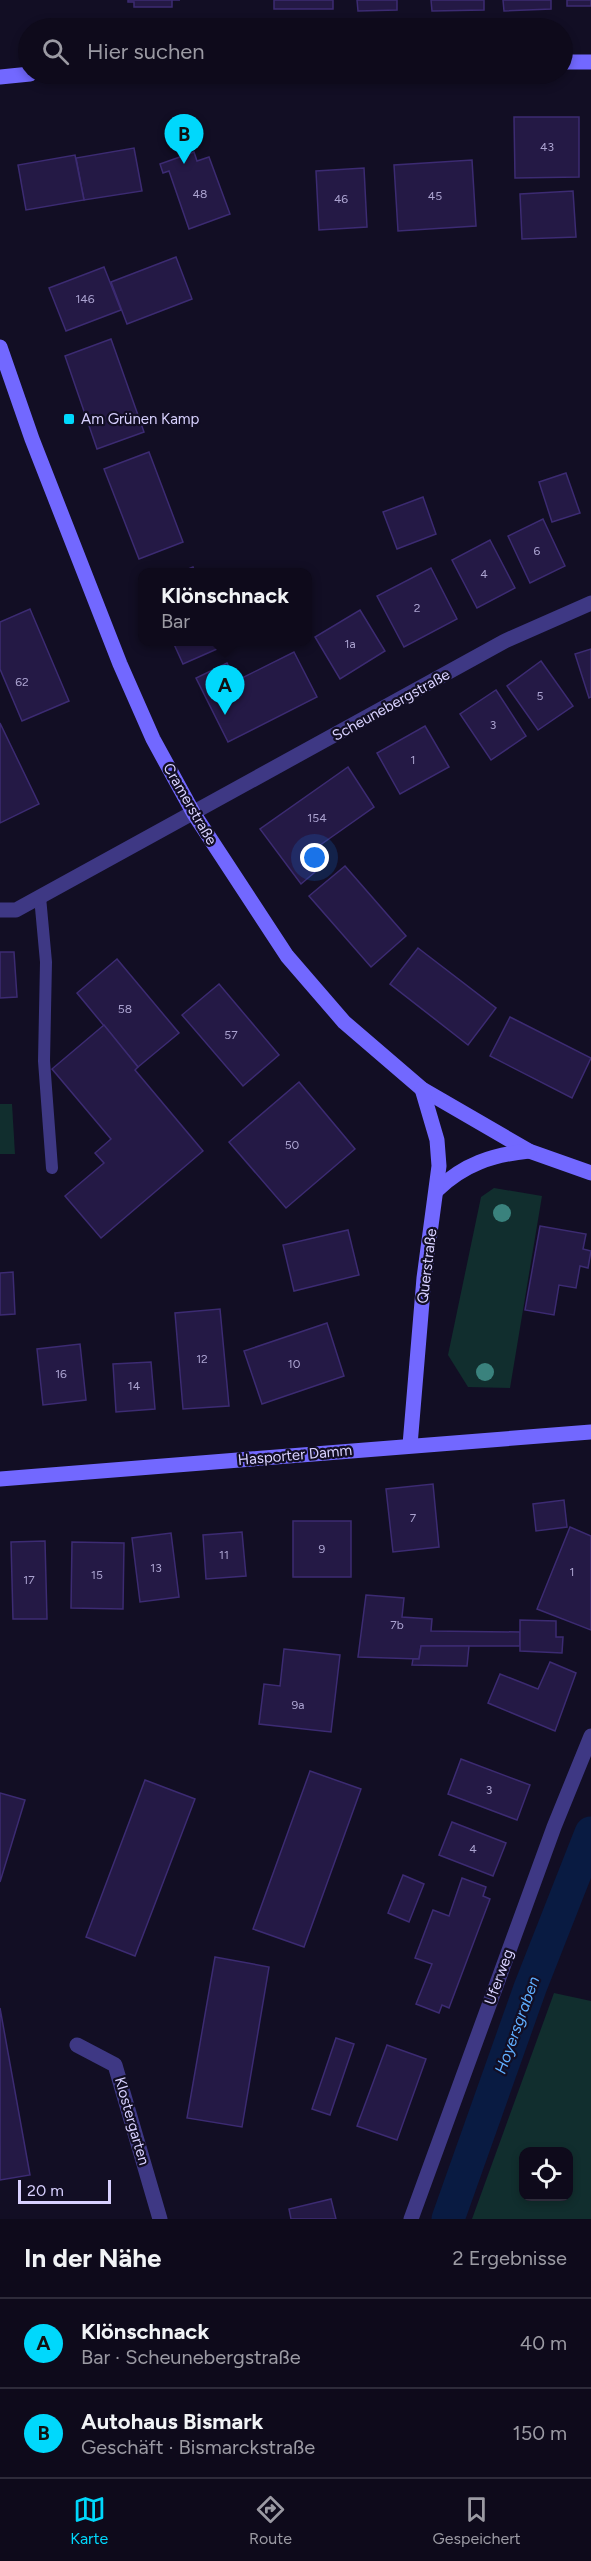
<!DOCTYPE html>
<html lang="de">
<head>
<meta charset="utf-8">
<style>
	:root { --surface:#0e0a1b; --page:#1c1828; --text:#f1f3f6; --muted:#9b9aa3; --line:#2e2b3a; --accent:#00d8fc }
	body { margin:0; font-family:Figtree,sans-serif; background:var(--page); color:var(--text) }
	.controls { position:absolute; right:18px; bottom:18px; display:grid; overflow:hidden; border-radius:12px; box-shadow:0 3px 9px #0003 }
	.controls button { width:54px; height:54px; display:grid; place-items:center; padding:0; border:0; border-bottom:2px solid var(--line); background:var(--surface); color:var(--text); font:30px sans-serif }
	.scale { position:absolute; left:18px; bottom:15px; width:93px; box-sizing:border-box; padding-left:6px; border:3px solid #d8d1ff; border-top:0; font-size:16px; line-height:21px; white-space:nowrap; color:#d8d1ff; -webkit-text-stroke:4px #120e24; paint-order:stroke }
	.you { position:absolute; left:315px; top:858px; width:21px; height:21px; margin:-15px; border:4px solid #fff; border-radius:50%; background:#1a73e8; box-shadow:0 0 0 9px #1a73e833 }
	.badge { display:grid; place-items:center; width:39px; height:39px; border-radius:50%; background:var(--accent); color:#111; font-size:20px; font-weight:700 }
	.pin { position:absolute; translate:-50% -50px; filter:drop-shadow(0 2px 3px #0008) }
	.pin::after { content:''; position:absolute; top:32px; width:21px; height:18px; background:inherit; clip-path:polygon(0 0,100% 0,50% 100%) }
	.popup { position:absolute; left:138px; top:568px; width:174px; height:78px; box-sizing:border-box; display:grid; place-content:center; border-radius:12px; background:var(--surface); filter:drop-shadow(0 2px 4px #0005); font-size:20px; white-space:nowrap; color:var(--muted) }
	.popup b { font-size:22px; color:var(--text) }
	.popup::after { content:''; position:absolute; left:50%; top:100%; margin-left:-12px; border:12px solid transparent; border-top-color:var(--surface) }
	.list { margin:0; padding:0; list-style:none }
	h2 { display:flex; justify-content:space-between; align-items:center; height:78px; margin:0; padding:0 24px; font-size:26px }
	h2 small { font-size:20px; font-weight:400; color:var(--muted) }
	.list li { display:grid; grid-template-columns:39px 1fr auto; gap:18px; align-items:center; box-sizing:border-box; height:90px; padding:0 24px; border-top:2px solid var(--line) }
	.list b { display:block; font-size:22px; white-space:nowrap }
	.list p { margin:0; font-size:20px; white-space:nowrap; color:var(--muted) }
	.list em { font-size:20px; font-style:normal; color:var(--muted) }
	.icon { flex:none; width:33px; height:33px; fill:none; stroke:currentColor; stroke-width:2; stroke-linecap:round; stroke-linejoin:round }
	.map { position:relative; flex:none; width:591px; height:2219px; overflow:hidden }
	.search { position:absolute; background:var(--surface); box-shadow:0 3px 9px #0003; left:18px; right:18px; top:18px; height:66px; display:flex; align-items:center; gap:15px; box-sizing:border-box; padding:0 21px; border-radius:33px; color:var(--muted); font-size:22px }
	.sheet { height:258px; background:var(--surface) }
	nav { display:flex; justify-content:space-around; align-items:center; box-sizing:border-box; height:84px; border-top:2px solid var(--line); background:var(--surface); font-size:16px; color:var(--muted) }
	nav a { display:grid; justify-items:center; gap:3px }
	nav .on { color:var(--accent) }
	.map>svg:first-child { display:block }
</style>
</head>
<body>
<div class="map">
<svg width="591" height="2219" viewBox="0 0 591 2219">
	<rect width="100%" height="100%" fill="#120e24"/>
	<g fill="#112e2e" fill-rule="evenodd">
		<polygon points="0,1104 12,1104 15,1154 0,1154"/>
		<polygon points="494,1188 542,1196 510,1388 468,1387 448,1355 481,1197"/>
		<path d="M554,1993L591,2001V2219H472ZM524,2152H568V2196H524Z"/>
	</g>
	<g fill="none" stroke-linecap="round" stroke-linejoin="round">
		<polyline stroke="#091b42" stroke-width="33" points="448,2219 530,1988 591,1833"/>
	</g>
	<g fill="#241945" stroke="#3c2b72" stroke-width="1.5">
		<polygon points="128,0 180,0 172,0 172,7 134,7 134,2 128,2"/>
		<rect x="274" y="0" width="59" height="9"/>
		<polygon points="357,0 397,0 397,10 358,11"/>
		<polygon points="431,0 484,0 484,10 432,11"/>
		<polygon points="503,0 551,0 551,9 504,11"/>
		<rect x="567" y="0" width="24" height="6"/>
		<polygon points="514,117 579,117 579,177 515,178"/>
		<polygon points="134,148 142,191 84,200 76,158"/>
		<polygon points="194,152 197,161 209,157 230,214 189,229 169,171 163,173 160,164"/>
		<polygon points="75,155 84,200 26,210 18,165"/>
		<polygon points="472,160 476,226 398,231 394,165"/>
		<polygon points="364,168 367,227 319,230 316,171"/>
		<polygon points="573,191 576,237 522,239 520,194"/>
		<polygon points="176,257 192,299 127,324 111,282"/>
		<polygon points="104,267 121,310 66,331 49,288"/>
		<polygon points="111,339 144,432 97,449 65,356"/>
		<polygon points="149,452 183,542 139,559 104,469"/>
		<polygon points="566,473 580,513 552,522 539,482"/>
		<polygon points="423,497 436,534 397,549 383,512"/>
		<polygon points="543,519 565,566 530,583 508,536"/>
		<polygon points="490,540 515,588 477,608 452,560"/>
		<polygon points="193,567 195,572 181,572"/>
		<polygon points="431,568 457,619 404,647 377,596"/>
		<polygon points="30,609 69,701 22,721 0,669 0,622"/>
		<polygon points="360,610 385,651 340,679 315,637"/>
		<polygon points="173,642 225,642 226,645 183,664"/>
		<polygon points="591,649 591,697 589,698 575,654"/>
		<polygon points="294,652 317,697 228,742 196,678 227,663 236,681"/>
		<polygon points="541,661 573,706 538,730 507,686"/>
		<polygon points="496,690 526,736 491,760 460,714"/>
		<polygon points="0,723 39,804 0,823"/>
		<polygon points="425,726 449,767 400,794 377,753"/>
		<polygon points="348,767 374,807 316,848 328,861 301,884 260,829"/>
		<polygon points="345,866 406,936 371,967 309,896"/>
		<polygon points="418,948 496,1008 468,1045 390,984"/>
		<polygon points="0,952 14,952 17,997 0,998"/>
		<polygon points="117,959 179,1033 138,1067 77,993"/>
		<polygon points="219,984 279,1055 243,1086 182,1015"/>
		<polygon points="510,1017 591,1058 572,1098 490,1056"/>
		<polygon points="104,1025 138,1067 135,1070 203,1151 101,1238 65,1196 104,1163 95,1153 111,1139 52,1069"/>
		<polygon points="299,1082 355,1149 286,1208 229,1142"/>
		<polygon points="540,1226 586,1234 583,1249 591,1251 588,1268 580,1266 576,1288 559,1285 554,1315 525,1310"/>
		<polygon points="348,1230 359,1275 294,1291 283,1245"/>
		<polygon points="13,1272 15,1314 0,1315 0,1273"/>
		<polygon points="220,1309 229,1406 183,1409 175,1313"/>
		<polygon points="327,1323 344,1376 262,1404 244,1351"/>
		<polygon points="80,1344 86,1400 43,1405 37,1349"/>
		<polygon points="151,1362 155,1409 116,1412 113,1364"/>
		<polygon points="433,1484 439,1547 393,1552 386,1489"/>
		<polygon points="564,1500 567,1527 536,1531 533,1504"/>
		<rect x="293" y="1521" width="58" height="56"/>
		<polygon points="570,1527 591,1536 591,1630 537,1609"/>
		<polygon points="242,1532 246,1576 206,1579 203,1535"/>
		<polygon points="171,1533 179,1597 140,1602 132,1538"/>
		<polygon points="45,1541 47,1619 13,1619 11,1542"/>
		<polygon points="72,1542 124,1543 123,1609 71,1608"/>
		<polygon points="366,1595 404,1598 402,1617 432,1619 431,1631 520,1632 520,1646 421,1646 419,1659 358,1657"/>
		<polygon points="520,1620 556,1621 556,1637 563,1637 562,1653 520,1651"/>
		<polygon points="421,1646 469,1646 467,1666 412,1665 413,1659 419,1659"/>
		<polygon points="284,1649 340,1655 331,1732 259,1724 264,1684 280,1686"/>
		<polygon points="550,1662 576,1673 555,1731 488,1703 500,1674 538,1689"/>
		<polygon points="461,1759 530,1785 517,1820 448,1794"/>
		<polygon points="310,1771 361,1789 304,1947 253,1929"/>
		<polygon points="145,1780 195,1799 135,1956 86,1937"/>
		<polygon points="0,1793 25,1800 0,1882"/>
		<polygon points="452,1822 506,1843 493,1876 439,1855"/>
		<polygon points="403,1875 424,1884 409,1922 388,1913"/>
		<polygon points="462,1878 486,1887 483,1896 490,1899 449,2008 442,2005 439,2013 416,2004 432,1964 415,1958 433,1910 449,1916"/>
		<polygon points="215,1957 269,1967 242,2127 187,2118"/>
		<polygon points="0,2008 30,2175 0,2180"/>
		<polygon points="336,2038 354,2044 330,2115 312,2109"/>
		<polygon points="387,2045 426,2059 397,2140 357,2126"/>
		<polygon points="331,2199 336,2219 291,2219 289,2209"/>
	</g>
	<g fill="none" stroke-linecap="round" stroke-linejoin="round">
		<polyline stroke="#3e3884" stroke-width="12" points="40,897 46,962 44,1061 52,1168"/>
		<g stroke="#3e3884" stroke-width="15">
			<polyline points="0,910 16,910 505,641 591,603"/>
			<polyline points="77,2045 115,2065 160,2219"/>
			<polyline points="411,2219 554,1827 591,1736"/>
		</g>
		<g stroke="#7268ff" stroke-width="15">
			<polyline points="562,62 591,62"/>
			<polyline points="0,77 30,74"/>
			<polyline points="0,347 32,439 120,664 153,739 194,814 287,956 344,1022 422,1089 529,1151 591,1173"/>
			<path d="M437,1190C464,1164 492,1155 529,1151"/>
			<polyline points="410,1445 424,1278 439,1166 437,1140 422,1089"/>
			<polyline points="0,1479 591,1432"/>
		</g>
	</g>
	<g fill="#3a827d">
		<circle cx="502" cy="1213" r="9"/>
		<circle cx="485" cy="1372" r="9"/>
	</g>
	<rect fill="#00d8fc" stroke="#120e24" stroke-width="2" x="63" y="413" width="12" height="12" rx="3"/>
	<g text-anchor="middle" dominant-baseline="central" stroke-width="4.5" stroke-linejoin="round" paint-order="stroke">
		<g font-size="12" fill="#aba3d0">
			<text x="547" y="147">43</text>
			<text x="200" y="194">48</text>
			<text x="435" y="196">45</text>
			<text x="341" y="199">46</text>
			<text x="85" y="299">146</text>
			<text x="537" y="551">6</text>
			<text x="484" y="574">4</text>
			<text x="417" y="608">2</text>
			<text x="350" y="644">1a</text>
			<text x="22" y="682">62</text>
			<text x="540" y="696">5</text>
			<text x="493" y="725">3</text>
			<text x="413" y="760">1</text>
			<text x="317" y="818">154</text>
			<text x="125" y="1009">58</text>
			<text x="231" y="1035">57</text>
			<text x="292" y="1145">50</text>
			<text x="202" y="1359">12</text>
			<text x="294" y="1364">10</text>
			<text x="61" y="1374">16</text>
			<text x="134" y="1386">14</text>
			<text x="413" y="1518">7</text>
			<text x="322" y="1549">9</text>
			<text x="224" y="1555">11</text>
			<text x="156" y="1568">13</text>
			<text x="572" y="1572">1</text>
			<text x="97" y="1575">15</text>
			<text x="29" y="1580">17</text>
			<text x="397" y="1625">7b</text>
			<text x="298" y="1705">9a</text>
			<text x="489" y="1790">3</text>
			<text x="473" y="1849">4</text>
		</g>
		<g font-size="15" fill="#d8d1ff" stroke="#120e24" text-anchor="start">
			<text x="81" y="419">Am Grünen Kamp</text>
		</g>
		<g font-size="15" fill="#d8d1ff" stroke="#120e24">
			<text transform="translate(391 705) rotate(-29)">Scheunebergstraße</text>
			<text transform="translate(190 804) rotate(60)">Cramerstraße</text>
			<text transform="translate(427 1266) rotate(-83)">Querstraße</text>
			<text transform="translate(295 1455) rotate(-5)">Hasporter Damm</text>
			<text transform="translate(499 1977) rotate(-70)">Uferweg</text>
			<text transform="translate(132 2121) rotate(74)">Klostergarten</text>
		</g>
		<g font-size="16" font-style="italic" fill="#5faeff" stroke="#120e24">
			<text transform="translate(517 2025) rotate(-70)">Hoyersgraben</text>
		</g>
	</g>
</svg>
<div class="controls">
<button><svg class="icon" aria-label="locate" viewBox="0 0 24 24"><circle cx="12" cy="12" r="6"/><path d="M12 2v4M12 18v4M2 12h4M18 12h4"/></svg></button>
</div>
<div class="scale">20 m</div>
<div class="you"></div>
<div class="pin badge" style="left:225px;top:715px">A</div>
<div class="popup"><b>Klönschnack</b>Bar</div>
<div class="pin badge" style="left:184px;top:164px">B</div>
<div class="search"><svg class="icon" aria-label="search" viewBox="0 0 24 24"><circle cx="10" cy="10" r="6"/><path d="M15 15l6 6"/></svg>Hier suchen</div>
</div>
<section class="sheet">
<h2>In der Nähe<small>2 Ergebnisse</small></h2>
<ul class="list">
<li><span class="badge">A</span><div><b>Klönschnack</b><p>Bar · Scheunebergstraße</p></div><em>40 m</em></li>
<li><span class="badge">B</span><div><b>Autohaus Bismark</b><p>Geschäft · Bismarckstraße</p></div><em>150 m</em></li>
</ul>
</section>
<nav>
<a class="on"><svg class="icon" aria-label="map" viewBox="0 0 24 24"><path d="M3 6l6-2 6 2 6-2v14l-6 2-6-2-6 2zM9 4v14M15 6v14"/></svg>Karte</a>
<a><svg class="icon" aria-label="directions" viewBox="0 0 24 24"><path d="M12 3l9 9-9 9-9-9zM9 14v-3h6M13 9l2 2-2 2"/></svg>Route</a>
<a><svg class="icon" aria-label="saved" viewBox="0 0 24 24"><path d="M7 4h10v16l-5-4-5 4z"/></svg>Gespeichert</a>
</nav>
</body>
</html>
